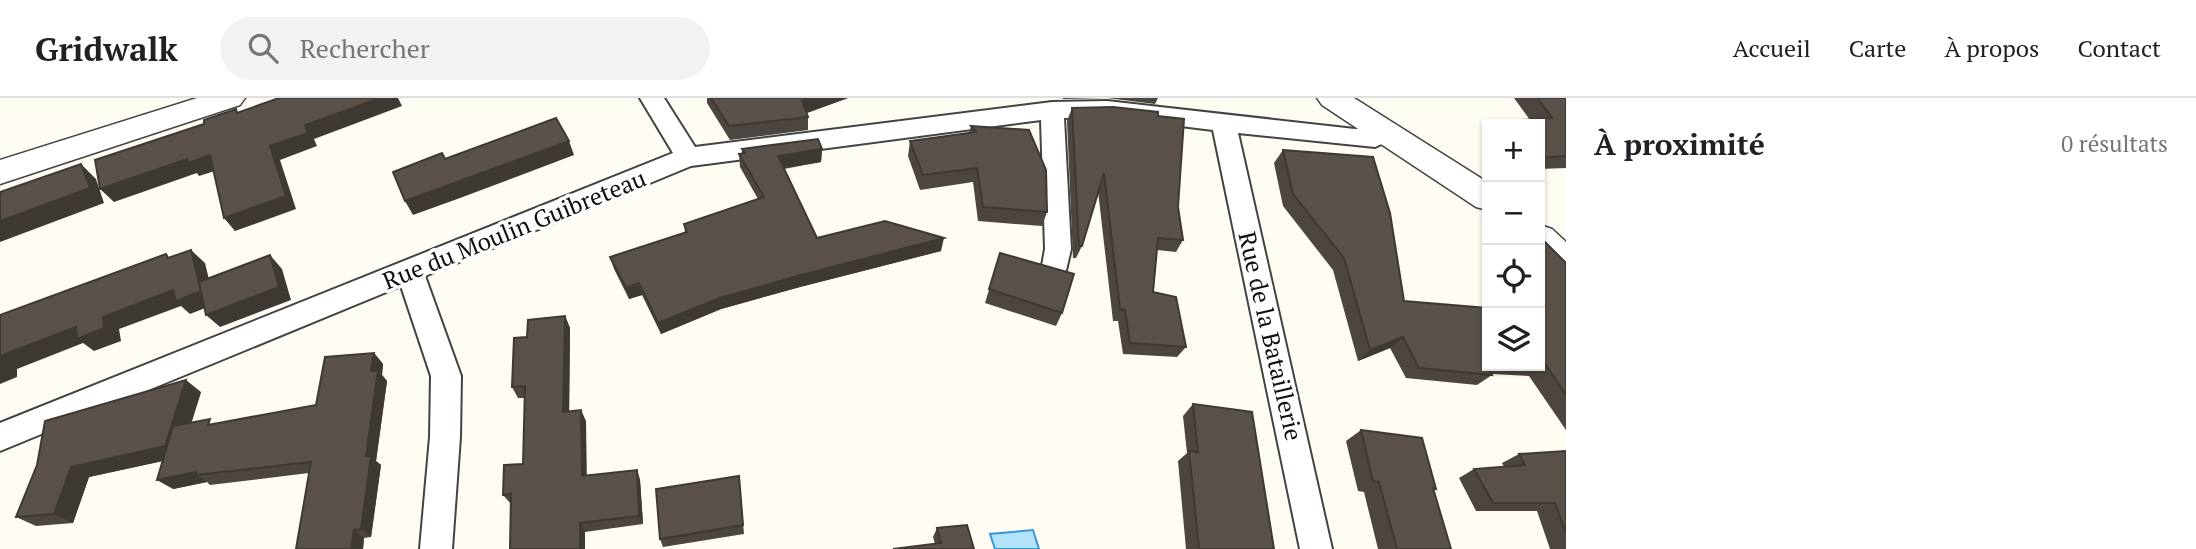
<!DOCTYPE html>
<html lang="fr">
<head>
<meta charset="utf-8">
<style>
	:root { --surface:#fff; --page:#f2f2f2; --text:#202124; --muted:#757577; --line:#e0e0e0 }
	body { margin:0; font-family:"PT Serif",serif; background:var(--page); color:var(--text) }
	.controls { position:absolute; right:21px; top:21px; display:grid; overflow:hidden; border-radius:0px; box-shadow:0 2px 5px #0004 }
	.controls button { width:63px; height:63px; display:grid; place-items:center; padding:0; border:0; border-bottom:2px solid var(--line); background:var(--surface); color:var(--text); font:35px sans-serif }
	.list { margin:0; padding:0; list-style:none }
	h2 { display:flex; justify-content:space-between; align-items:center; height:91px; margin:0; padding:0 28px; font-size:30px }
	h2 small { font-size:23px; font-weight:400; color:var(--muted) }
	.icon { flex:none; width:38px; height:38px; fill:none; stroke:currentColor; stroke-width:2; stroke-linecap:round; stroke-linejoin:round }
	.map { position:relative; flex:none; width:1566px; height:451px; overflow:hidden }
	header { display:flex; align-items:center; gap:42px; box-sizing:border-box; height:98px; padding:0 35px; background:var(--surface); border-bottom:2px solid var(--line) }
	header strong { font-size:33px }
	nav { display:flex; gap:38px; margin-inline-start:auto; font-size:24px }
	.search { width:490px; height:63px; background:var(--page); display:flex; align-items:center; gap:18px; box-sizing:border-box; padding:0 24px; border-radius:38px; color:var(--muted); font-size:26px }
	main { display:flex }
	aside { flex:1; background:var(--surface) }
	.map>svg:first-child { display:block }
</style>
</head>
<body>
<header>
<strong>Gridwalk</strong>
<div class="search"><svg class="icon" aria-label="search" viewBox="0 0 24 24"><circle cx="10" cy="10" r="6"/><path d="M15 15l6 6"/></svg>Rechercher</div>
<nav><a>Accueil</a><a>Carte</a><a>À propos</a><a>Contact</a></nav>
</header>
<main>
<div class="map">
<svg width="1566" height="451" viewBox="0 0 1566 451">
	<rect width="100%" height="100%" fill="#fffcf3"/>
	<polygon fill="#b3e2fb" stroke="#359ad8" stroke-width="2" points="1033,432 1039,451 995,451 990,436"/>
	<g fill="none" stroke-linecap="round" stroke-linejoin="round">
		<g stroke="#434343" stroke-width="4">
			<path id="minor" d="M640,0H664L695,49L1052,4L1107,3L1355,31C1369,31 1382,24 1395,28L1398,34L1395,40L1375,49L1238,35L1332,451H1300L1213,32L1107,19L1064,20L1071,151L1064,181L1054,184L1044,181L1041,173L1045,151L1041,22L691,68L425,178L461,278L460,339L452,451H420L430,339L431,278L401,188L0,353V325L673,55Z"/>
		</g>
		<g stroke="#434343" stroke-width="3">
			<g id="tertiary">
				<polygon points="197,0 245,0 240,7 0,86 0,62"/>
				<polygon points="1317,0 1354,0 1487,84 1487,112 1476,109 1322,7"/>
				<polygon points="1540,127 1552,131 1566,144 1566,179 1554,175 1540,160"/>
			</g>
		</g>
		<use href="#minor" fill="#fff" fill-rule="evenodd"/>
		<use href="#tertiary" fill="#fff" fill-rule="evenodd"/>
	</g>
	<g fill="#4d4640">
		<polygon points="707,0 848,0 807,15 808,19 808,32 730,42 707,5"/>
		<polygon points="1063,0 1158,0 1155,6 1107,0 1063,1"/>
		<polygon points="1514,0 1566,0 1566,70 1540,71 1540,26 1494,26 1496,24 1530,22"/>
		<polygon points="1072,10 1158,18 1178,109 1183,142 1176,154 1157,152 1153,194 1186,249 1177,259 1123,256 1118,223 1113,223 1098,93 1082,148 1076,160 1073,160 1067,23"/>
		<polygon points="971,28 1047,114 1042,128 978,123 973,84 920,92 908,58 910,43 969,35"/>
		<polygon points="1487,33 1487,42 1484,37"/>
		<polygon points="742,51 822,51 821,64 784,71 817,140 941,153 800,189 721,211 661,236 642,197 629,201 614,171 610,159 685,135 684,126 758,101 740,69 739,56 742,55"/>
		<polygon points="1283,52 1404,203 1487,210 1487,268 1540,268 1540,144 1566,165 1566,332 1529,278 1491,276 1492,277 1477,287 1406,280 1390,250 1358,263 1333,172 1283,108 1274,65"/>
		<polygon points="1000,155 1062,215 1056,228 985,205"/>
		<polygon points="565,218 570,230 569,314 586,323 586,378 637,372 640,382 643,426 585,434 585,451 510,451 511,406 503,397 523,366 525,300 518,300 512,289 527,239"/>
		<polygon points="374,255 383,266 382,277 387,283 376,363 381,367 371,439 364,440 363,451 296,451 309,375 210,387 207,384 173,391 163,363 89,379 73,425 36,428 16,419 201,294 191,325 216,326 316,307"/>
		<polygon points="1193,306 1274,451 1186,451 1178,363 1187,355 1183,318"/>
		<polygon points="1361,332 1436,391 1434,392 1451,451 1378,451 1364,394 1358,393 1346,343"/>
		<polygon points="1566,353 1566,451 1550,451 1537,413 1476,413 1459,380 1474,371 1504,369 1502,365 1519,356"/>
		<polygon points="739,378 744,436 663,449 660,441"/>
		<polygon points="937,430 974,451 935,446 933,439"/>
	</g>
	<g fill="#3f3934">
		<polygon points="380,0 398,0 402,8 314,41 317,48 280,62 296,111 235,133 224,120 270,48 305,27"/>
		<polygon points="810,0 848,0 801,17 802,3"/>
		<polygon points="569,43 574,57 460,100 413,117 405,103"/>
		<polygon points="822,51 821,64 778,71 778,58"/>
		<polygon points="210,57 221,71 199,78 197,75 114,104 100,91 187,61"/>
		<polygon points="81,66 96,81 104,105 0,144 0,123"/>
		<polygon points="944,140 941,153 800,189 721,211 661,236 658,225 720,200 801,177"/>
		<polygon points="191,152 205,165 215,206 190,216 181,208 119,231 121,243 94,253 83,245 17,271 17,279 0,286 0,258 173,192"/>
		<polygon points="270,157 282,171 291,202 220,229 206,217"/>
		<polygon points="639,185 642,197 629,201 626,190"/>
		<polygon points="565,218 570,230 569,325 563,314"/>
		<polygon points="1403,239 1390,250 1358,263 1370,252"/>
		<polygon points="374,255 383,266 382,277 387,283 376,363 381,367 371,439 361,431 371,273"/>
		<polygon points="186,282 201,294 181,359 89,379 73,425 54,416 71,369"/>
		<polygon points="581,312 586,323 587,388 582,378"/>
		<polygon points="637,372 640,382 643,426 639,418"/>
		<polygon points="196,374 196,377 207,384 173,391 157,382"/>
		<polygon points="580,425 585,434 585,451 580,451"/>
		<polygon points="354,432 364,440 363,451 351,451"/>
	</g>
	<g fill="#5a514b" stroke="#3f3934" stroke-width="2">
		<polygon points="279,0 380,0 305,27 308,35 270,48 286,98 224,120 210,57 188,65 187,61 100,91 95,62 204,26 204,22 236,11 237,15"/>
		<polygon points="711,0 810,0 802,3 808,19 729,28"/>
		<polygon points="1537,0 1566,0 1566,58 1540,60 1540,26 1498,26 1496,24 1552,20"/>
		<polygon points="1113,9 1158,14 1158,18 1184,21 1178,109 1183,142 1158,140 1153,194 1176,199 1186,249 1130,245 1125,212 1120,211 1104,75 1082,148 1079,148 1072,10"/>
		<polygon points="556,20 569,43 405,103 393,74 442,55 445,61"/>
		<polygon points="971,28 1029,32 1046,72 1047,114 983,109 977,70 923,77 910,43 976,34"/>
		<polygon points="818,41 822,51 778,58 817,140 885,123 944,140 801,177 720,200 658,225 639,185 626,190 610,159 687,134 684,126 764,99 739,56 745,55 742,51"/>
		<polygon points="1283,52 1373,59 1390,115 1404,203 1487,210 1487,264 1485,264 1492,277 1419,270 1403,239 1370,252 1344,160 1293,96"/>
		<polygon points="81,66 90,90 0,123 0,94"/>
		<polygon points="1540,144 1545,144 1566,165 1566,297 1546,267 1540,267"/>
		<polygon points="191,152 201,193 176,203 173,192 103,219 104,230 77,241 76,229 0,258 0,217 166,156 168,160"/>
		<polygon points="1000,155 1074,176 1062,215 989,191"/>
		<polygon points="270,157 279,189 206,217 199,184"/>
		<polygon points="565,218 563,314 581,312 582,378 637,372 639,418 580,425 580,451 510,451 511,396 503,397 504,367 523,366 525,288 512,289 514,240 527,239 528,222"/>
		<polygon points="374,255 371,273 378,272 366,358 371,358 361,431 354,432 351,451 296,451 311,364 196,377 196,374 157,382 173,328 210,321 208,327 316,307 325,259"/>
		<polygon points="186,282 165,348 71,369 54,416 16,419 37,367 45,323"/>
		<polygon points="1193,306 1252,314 1274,451 1199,451 1189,353 1198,354"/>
		<polygon points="1361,332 1422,340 1436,391 1433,390 1451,451 1397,451 1379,384 1373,383"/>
		<polygon points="1566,353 1566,435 1555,405 1493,405 1474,371 1525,367 1519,356"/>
		<polygon points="739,378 743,427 660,441 656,391"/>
		<polygon points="967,427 974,451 893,451 941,445 937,430"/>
	</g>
	<g text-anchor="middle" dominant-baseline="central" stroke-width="7" stroke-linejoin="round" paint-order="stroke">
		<g font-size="24" fill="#101010" stroke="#fff">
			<text transform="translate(514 131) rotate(-22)">Rue du Moulin Guibreteau</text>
			<text transform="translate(1271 238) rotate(77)">Rue de la Bataillerie</text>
		</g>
	</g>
</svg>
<div class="controls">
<button>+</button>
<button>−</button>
<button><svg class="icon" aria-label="locate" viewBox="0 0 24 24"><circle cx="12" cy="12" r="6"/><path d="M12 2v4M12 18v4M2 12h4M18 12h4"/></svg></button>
<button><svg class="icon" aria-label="layers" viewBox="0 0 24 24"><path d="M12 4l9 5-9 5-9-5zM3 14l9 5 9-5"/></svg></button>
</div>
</div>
<aside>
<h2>À proximité<small>0 résultats</small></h2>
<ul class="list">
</ul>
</aside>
</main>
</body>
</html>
